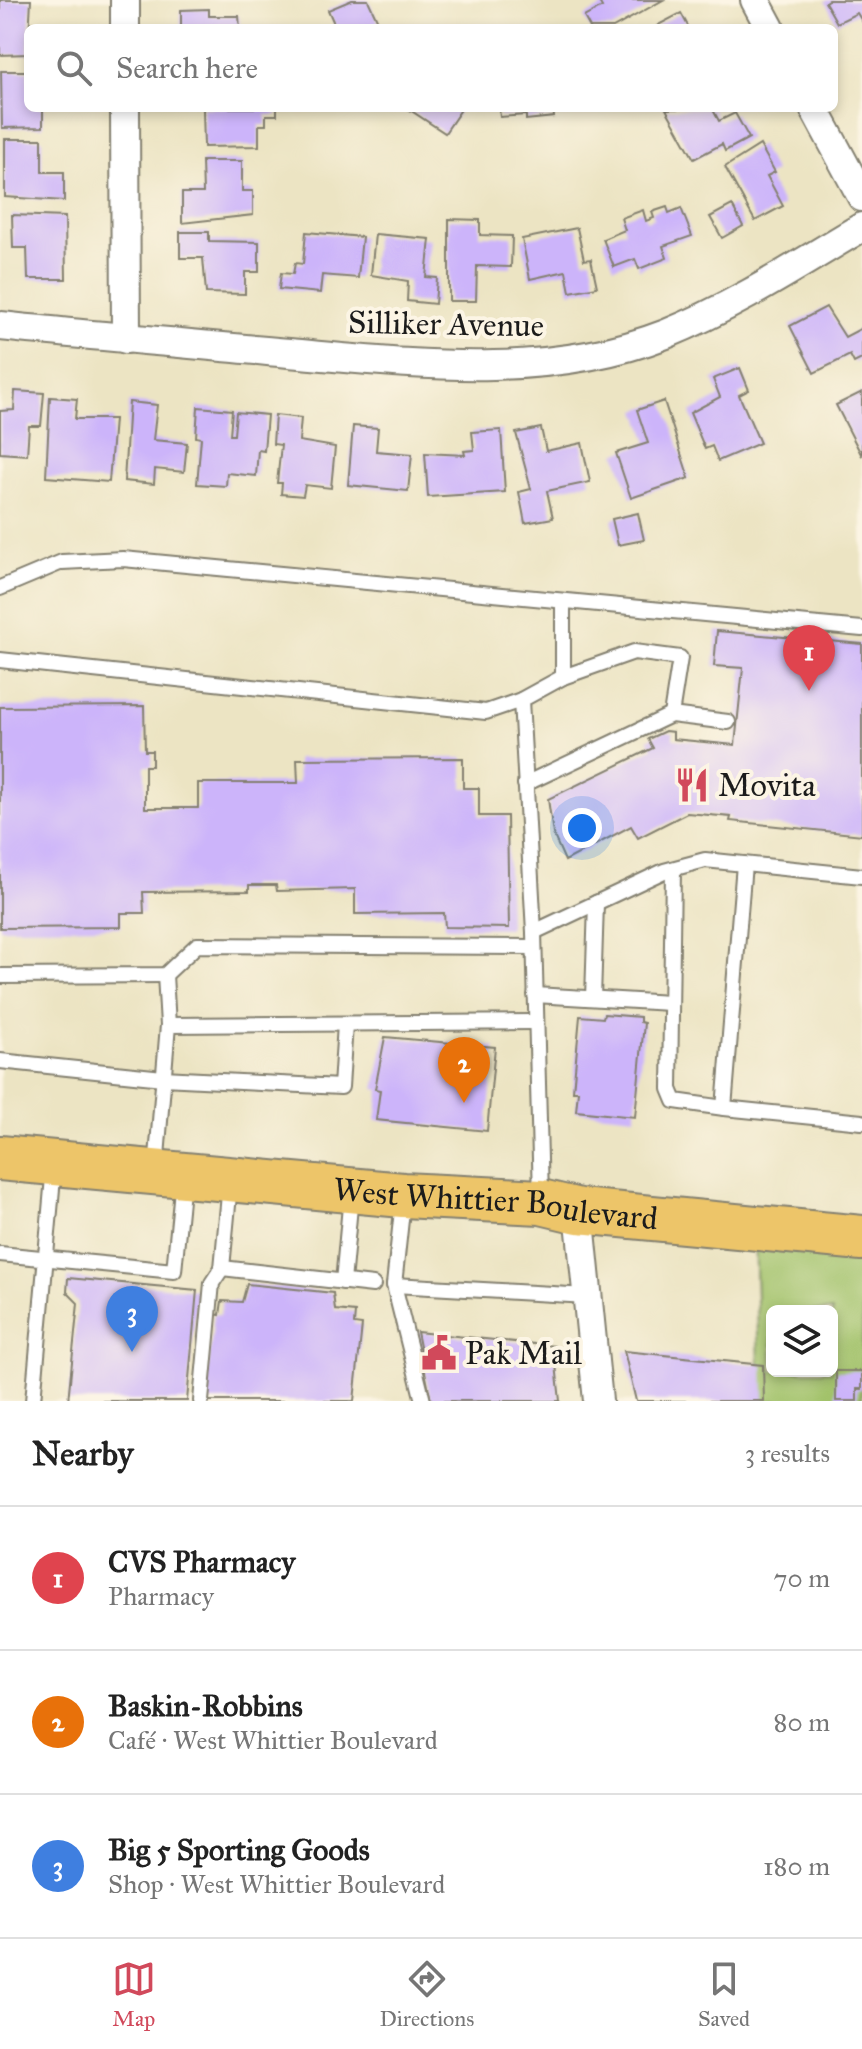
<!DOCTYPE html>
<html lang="en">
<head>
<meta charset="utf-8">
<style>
	:root { --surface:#fff; --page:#f2f2f2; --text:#222; --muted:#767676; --line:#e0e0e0; --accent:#d1495b }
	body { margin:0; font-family:"IM FELL Great Primer",serif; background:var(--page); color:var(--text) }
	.controls { position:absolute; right:24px; bottom:24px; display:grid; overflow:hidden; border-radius:12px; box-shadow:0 4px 12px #0003 }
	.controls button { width:72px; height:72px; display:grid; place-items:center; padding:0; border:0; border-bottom:2px solid var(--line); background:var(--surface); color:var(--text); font:40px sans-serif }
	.you { position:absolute; left:582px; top:828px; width:28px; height:28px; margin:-20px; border:6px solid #fff; border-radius:50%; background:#1a73e8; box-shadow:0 0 0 12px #1a73e833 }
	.badge { display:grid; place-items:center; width:52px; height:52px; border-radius:50%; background:var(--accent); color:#fff; font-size:26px; font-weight:700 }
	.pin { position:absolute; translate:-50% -66px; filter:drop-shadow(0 2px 4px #0008) }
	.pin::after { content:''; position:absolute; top:42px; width:28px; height:24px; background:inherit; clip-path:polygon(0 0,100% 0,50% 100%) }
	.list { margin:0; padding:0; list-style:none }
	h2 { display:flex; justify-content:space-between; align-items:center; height:104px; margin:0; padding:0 32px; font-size:34px }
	h2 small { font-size:26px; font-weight:400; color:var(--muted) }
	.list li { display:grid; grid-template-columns:52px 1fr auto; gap:24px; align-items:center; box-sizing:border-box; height:144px; padding:0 32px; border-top:2px solid var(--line) }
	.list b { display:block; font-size:30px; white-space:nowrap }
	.list p { margin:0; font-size:26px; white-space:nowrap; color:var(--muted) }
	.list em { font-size:26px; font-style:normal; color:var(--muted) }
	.icon { flex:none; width:44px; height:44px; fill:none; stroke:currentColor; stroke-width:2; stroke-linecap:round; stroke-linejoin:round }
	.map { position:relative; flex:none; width:862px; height:1401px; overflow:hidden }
	.search { position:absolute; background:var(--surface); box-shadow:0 4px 12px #0003; left:24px; right:24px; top:24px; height:88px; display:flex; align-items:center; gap:20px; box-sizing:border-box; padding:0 28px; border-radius:12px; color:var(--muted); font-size:30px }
	.sheet { height:536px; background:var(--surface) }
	nav { display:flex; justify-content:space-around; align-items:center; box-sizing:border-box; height:112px; border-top:2px solid var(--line); background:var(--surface); font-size:22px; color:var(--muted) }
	nav a { display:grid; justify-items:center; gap:4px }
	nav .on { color:var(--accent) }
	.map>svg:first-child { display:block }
</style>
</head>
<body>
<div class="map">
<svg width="862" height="1401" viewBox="0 0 862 1401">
	<rect width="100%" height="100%" fill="#fcf5e5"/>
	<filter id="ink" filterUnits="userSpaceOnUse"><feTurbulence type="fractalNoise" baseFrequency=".0125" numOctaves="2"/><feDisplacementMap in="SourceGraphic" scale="16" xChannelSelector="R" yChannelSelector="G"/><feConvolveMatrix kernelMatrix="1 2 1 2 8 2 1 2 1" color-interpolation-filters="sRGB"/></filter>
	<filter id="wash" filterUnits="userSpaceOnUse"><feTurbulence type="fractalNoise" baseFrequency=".006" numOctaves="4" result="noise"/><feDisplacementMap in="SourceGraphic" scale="32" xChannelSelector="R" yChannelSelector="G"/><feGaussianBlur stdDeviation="1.8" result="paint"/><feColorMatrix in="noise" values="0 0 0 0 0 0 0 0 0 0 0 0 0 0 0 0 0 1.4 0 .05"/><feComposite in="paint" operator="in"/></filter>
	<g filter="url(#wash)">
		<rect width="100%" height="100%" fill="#ece4c3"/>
		<path fill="#a2c26b" stroke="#5f6f44" stroke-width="2" fill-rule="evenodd" d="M755,1238L862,1248V1401H760ZM772,1311H832V1371H772Z"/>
		<g id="blocks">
			<g fill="#ccb4fa">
				<polygon points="0,0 31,0 28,54 0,55"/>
				<polygon points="352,0 368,0 381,28 336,28 328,10"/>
				<polygon points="598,0 663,0 613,28 590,28 584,17 602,7"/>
				<polygon points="828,0 862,0 862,21 857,13 837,23 825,2"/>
				<polygon points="209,9 209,16 239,16 240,28 181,28 181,10"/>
				<polygon points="681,13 689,28 656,28 660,24"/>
				<polygon points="1,71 28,71 28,108 43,108 43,127 2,128"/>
				<polygon points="203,108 277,108 277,115 266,115 266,125 259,125 259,146 204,147"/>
				<polygon points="407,108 462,108 445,133"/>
				<polygon points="499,108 553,108 554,117 526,120 526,115 500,117"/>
				<polygon points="712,108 719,121 735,113 749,138 725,151 722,144 694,159 666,109"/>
				<polygon points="5,139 42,139 42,172 64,172 64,201 5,197"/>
				<polygon points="760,145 775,172 767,176 783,206 755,221 725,167"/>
				<polygon points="202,161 242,161 242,191 253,191 253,215 182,223 182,193 203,193"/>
				<polygon points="732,205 743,226 722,238 710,217"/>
				<polygon points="667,207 669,213 681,208 692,236 663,246 667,258 639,269 635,259 614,267 603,239 625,230 621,218 643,210 646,221 654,218 652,212"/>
				<polygon points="12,215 65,217 66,279 28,279 27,248 13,248"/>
				<polygon points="449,219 480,220 480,235 512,236 511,267 477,266 476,301 449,301"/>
				<polygon points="577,228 584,260 591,259 597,287 570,292 566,271 530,279 522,239"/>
				<polygon points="180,232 209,232 209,241 259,242 259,272 245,272 245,294 206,293 203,258 180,258"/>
				<polygon points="306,232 362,237 358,278 322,275 320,293 279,289 281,273 293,274 295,263 303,264"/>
				<polygon points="375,234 430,239 426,277 437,278 435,304 407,301 408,281 371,275"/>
				<polygon points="826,307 845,337 862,328 862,359 854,363 850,355 814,373 790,326"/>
				<polygon points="740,368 749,390 739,395 760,443 718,461 712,446 705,449 690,413 720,397 713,379"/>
				<polygon points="15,391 44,393 41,426 29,426 27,455 0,453 0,411 14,410"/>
				<polygon points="862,392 862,456 836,405"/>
				<polygon points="50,397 77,399 75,419 114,419 109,482 46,477"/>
				<polygon points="664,401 689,478 631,498 616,453 648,443 637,410"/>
				<polygon points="129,402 157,405 153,440 187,443 184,472 155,469 154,484 124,481"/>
				<polygon points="198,407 232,410 230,435 234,435 236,412 267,415 264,451 258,450 256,476 227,473 226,486 197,484 201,438 196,437"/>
				<polygon points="275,415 301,418 299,441 335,447 331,488 305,485 303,496 281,494 282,483 277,483 281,445 273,444"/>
				<polygon points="353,426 378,428 376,451 412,454 408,491 348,485"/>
				<polygon points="541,428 546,451 582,443 590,482 547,491 553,518 525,523 519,492 531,489 516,433"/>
				<polygon points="501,430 505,492 428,497 425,453 465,455 464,451 474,450 472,432"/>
				<polygon points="638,513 644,540 618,545 612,519"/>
				<polygon points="717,631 862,644 862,835 730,821 731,817 687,813 638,838 631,826 565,861 553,834 548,799 653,748 648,739 665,731 673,732 673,739 735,745 743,668 714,666"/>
				<polygon points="144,706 145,751 152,751 152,766 145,766 145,808 198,808 198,783 298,783 297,759 463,758 463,788 479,788 479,816 507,816 509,928 445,927 444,913 355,914 355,889 277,891 276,885 249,885 249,891 143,892 144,913 121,913 121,927 0,928 0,707"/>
				<polygon points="604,1014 640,1017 640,1022 644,1023 635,1117 576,1111 578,1091 573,1091 580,1016 603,1018"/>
				<polygon points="385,1037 495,1047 487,1131 376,1120 380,1090 375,1089"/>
				<polygon points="68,1278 197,1290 187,1401 68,1401 78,1303 67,1292"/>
				<polygon points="247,1284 333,1293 335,1310 355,1312 354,1324 362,1325 354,1401 205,1401 214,1314 220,1315 222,1301 242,1302"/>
				<polygon points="417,1332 554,1346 560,1401 431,1401"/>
				<polygon points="624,1351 763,1365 764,1401 636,1401"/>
				<polygon points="836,1371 862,1371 862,1389 857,1389 857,1401 836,1401"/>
			</g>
		</g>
	</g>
	<g filter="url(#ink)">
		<use href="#blocks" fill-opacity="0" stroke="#848070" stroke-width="2"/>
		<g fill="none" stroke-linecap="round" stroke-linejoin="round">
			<g stroke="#848070" stroke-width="18">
				<g id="lane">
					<polyline points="0,588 62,562 123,559 862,629"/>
					<polyline points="0,660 486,712 521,700 534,932 541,1197"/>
					<polyline points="563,677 563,602"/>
					<polyline points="521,700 563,677 634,652 680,658 671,715"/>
					<polyline points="525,784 671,715 728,722"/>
					<polyline points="744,864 724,1108 862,1122"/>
					<polyline points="673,869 670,1089 675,1101 724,1108"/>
					<polyline points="534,932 664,871 705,860 862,876"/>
					<polyline points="165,975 168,1025"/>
					<polyline points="0,976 165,975 197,945 534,947"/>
					<polyline points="535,995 670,1003"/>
					<polyline points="593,998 596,903"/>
					<polyline points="0,1061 163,1078 341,1087 345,1024"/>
					<polyline points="156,1169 168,1025 535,1022"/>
					<polyline points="403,1201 394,1285 423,1401"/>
					<polyline points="0,1254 174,1271 183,1179"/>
					<polyline points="222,1268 373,1285"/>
					<polyline points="343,1282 351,1195"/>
					<polyline points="394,1285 588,1296"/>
					<polyline points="33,1401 54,1166"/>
					<polyline points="201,1401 212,1283 222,1268 230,1184"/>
				</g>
			</g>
			<g stroke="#848070" stroke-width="32">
				<g id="street">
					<polyline points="125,0 125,28"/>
					<polyline points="755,0 770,28"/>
					<polyline points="125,108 126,339"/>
					<polyline points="814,108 862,197"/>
					<path d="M0,326C96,336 193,344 289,353C413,364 546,381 666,334C735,306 798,265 862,227"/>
					<polyline points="579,1211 598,1401"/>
				</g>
			</g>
			<g stroke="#848070" stroke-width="48">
				<g id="primary">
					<path id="s1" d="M0,1158L403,1195L541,1202L579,1211L862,1238"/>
				</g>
			</g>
			<use href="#lane" stroke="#fff" stroke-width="14"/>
			<use href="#street" stroke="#fff" stroke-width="28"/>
			<use href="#primary" stroke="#edc569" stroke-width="44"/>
		</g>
	</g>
	<defs>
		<g id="restaurant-bare" transform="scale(2.76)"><path d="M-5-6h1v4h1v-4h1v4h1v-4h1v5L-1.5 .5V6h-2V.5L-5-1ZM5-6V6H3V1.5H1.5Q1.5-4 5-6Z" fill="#d1495b" stroke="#fcf5e5" stroke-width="2.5" paint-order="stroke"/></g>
		<g id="civic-bare" transform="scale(2.76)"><path d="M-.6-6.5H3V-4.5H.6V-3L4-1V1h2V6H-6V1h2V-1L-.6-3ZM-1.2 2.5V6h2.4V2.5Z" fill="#d1495b" stroke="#fcf5e5" stroke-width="2.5" paint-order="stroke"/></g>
	</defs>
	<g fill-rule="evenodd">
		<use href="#restaurant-bare" x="692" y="785"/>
		<use href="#civic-bare" x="439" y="1353"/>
	</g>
	<g text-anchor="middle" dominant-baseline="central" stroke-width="8" stroke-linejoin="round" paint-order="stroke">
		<g font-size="32" fill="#1c1c1c" stroke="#fcf5e5">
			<text transform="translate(446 324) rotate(1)">Silliker Avenue</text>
			<text stroke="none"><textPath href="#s1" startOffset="498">West Whittier Boulevard</textPath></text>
		</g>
		<g font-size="32" fill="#1c1c1c" stroke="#fcf5e5" text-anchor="start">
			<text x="718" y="785">Movita</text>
			<text x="465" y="1353">Pak Mail</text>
		</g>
	</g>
</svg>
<div class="controls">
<button><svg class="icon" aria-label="layers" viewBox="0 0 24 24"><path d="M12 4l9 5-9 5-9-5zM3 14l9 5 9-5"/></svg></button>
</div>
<div class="you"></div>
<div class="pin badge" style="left:809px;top:691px;background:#e0444e">1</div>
<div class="pin badge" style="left:464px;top:1103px;background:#e8710a">2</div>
<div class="pin badge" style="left:132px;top:1352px;background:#3f7fe0">3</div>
<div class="search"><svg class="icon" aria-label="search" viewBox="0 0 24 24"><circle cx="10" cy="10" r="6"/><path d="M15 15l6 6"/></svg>Search here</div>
</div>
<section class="sheet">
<h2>Nearby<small>3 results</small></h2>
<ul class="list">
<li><span class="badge" style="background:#e0444e">1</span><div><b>CVS Pharmacy</b><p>Pharmacy</p></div><em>70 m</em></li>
<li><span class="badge" style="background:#e8710a">2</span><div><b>Baskin-Robbins</b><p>Café · West Whittier Boulevard</p></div><em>80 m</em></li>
<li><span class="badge" style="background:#3f7fe0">3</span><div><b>Big 5 Sporting Goods</b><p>Shop · West Whittier Boulevard</p></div><em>180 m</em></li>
</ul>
</section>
<nav>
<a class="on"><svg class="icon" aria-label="map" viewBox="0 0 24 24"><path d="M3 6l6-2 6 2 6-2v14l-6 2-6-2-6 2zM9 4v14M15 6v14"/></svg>Map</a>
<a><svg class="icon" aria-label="directions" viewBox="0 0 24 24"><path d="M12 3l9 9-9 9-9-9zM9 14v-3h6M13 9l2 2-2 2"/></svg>Directions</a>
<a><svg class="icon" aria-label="saved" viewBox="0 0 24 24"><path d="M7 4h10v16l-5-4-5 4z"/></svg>Saved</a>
</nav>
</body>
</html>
